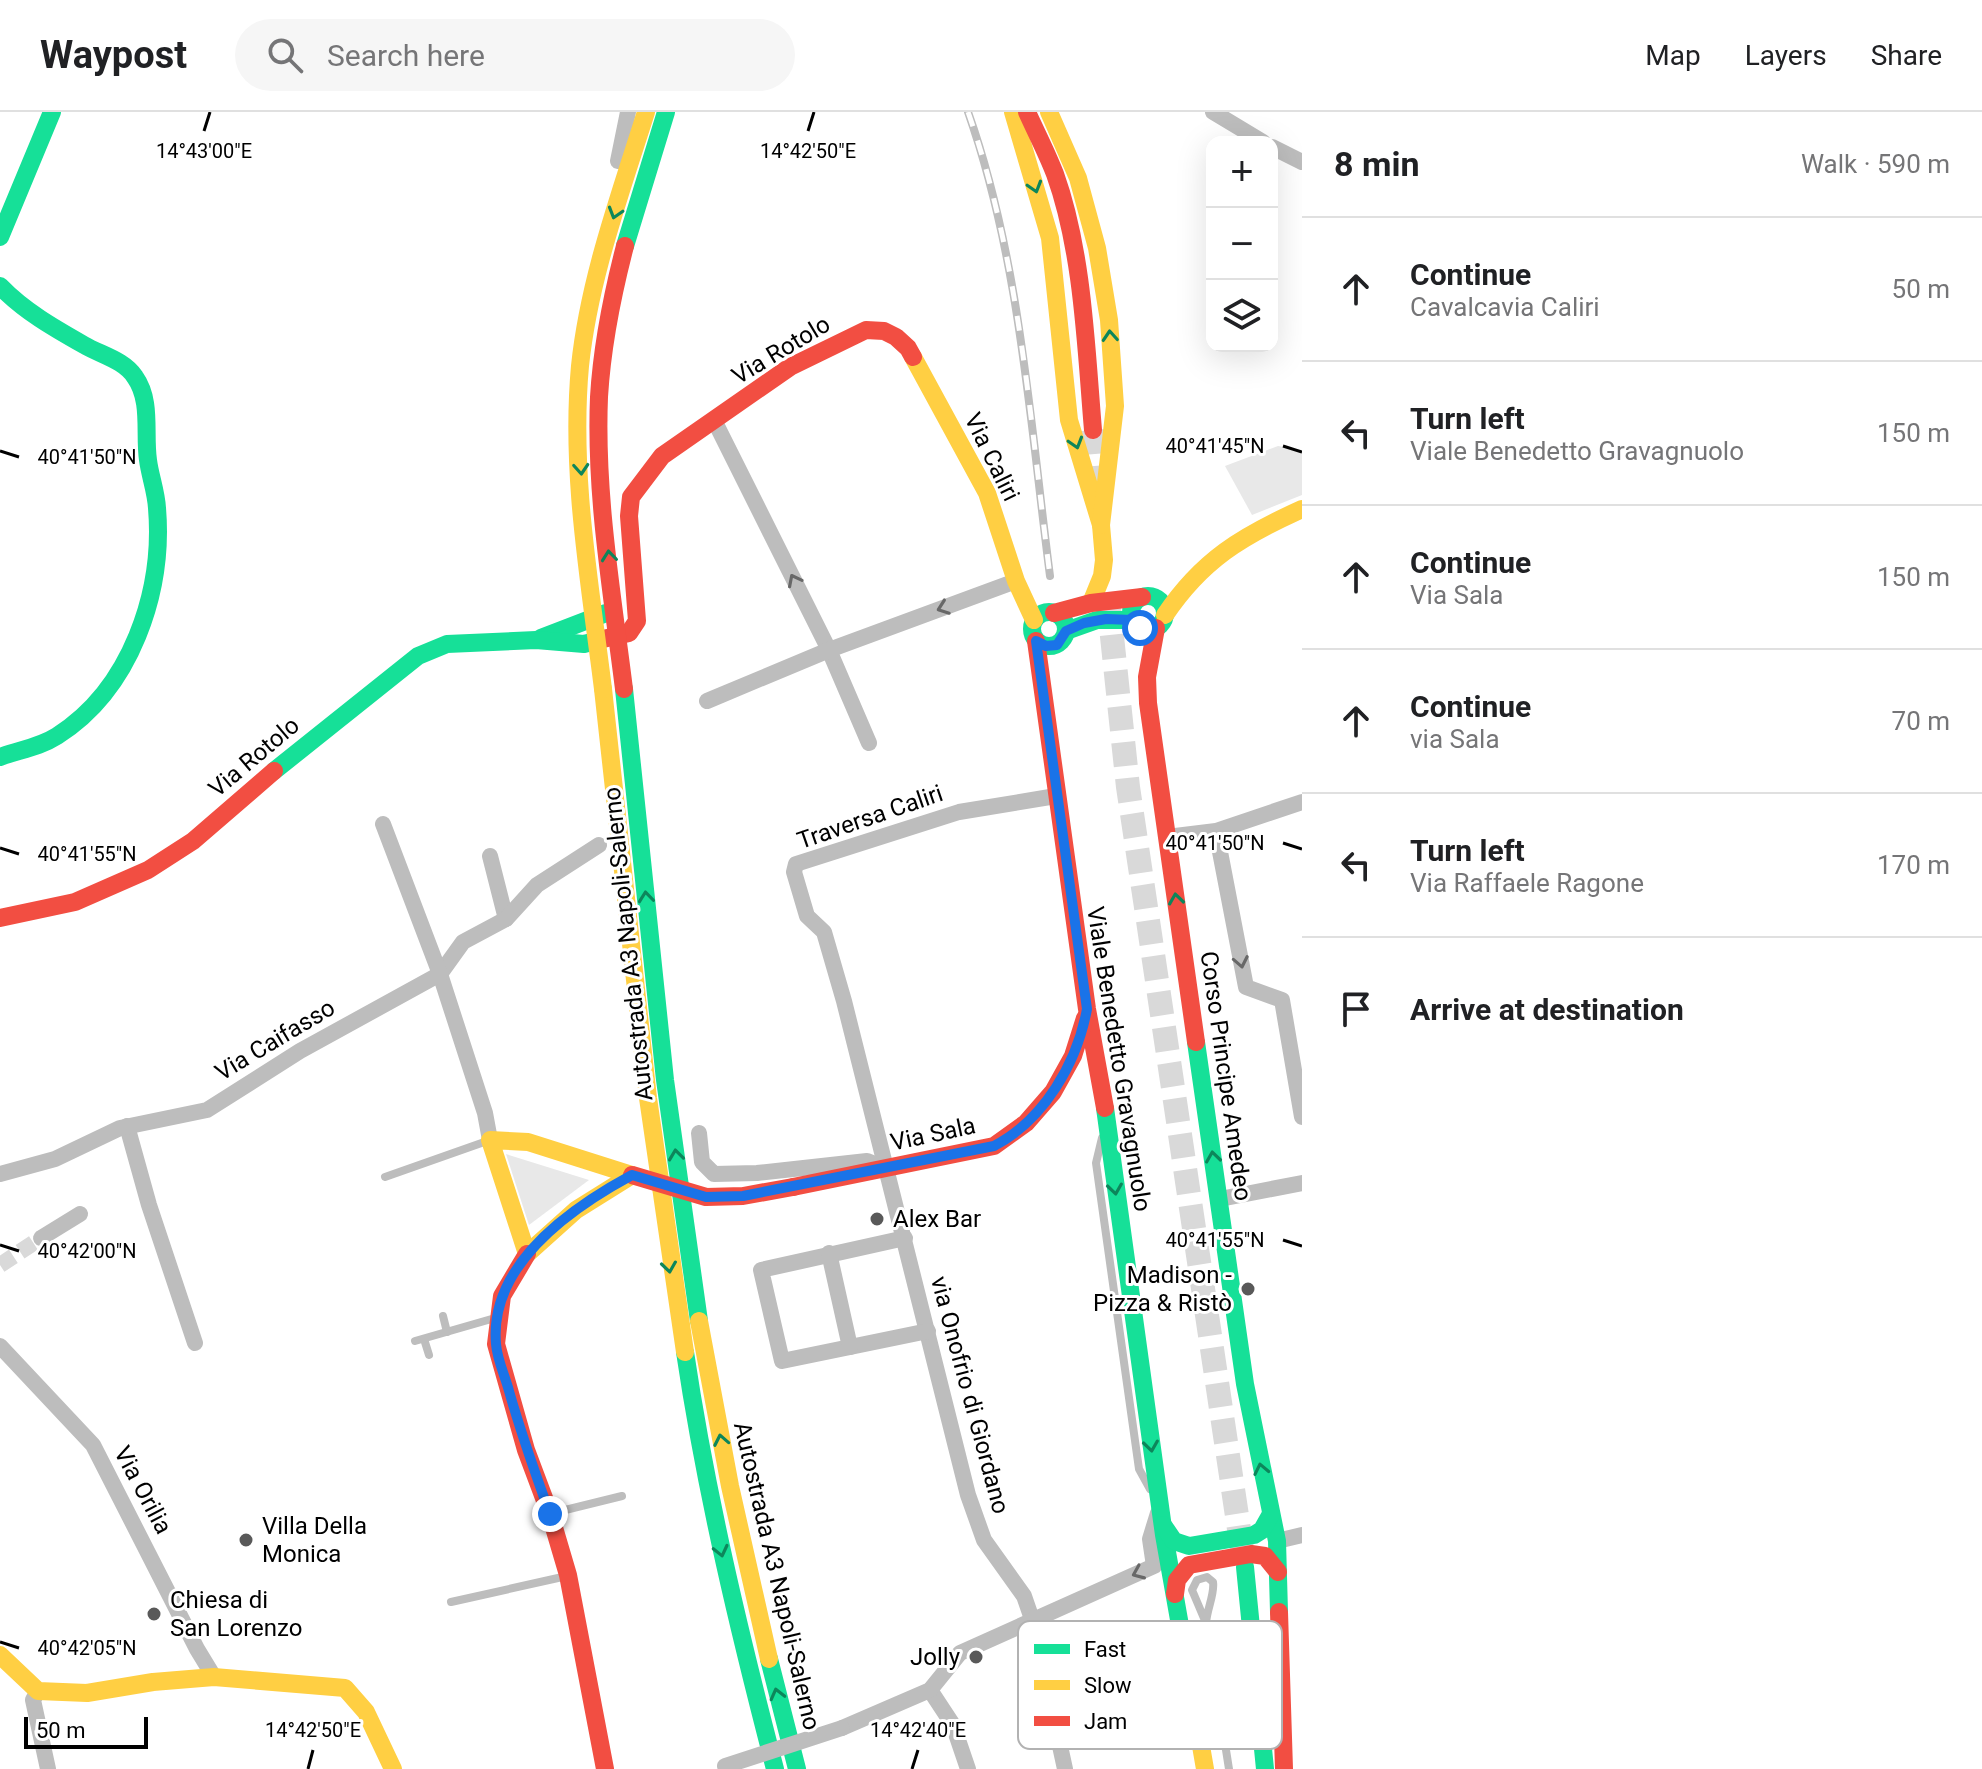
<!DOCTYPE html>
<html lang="en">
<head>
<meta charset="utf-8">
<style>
	:root { --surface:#fff; --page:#f6f6f6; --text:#202124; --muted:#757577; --line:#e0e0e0 }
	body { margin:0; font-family:Roboto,sans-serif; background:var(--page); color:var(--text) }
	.controls { position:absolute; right:24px; top:24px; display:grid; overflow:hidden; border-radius:16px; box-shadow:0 8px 32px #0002 }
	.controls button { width:72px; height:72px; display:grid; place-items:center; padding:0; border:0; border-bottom:2px solid var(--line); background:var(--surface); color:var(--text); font:40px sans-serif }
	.scale { position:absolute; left:24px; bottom:20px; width:124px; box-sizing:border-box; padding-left:8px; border:4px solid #000; border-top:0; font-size:22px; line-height:28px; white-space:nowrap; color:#000; -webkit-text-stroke:6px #fff; paint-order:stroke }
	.stop { position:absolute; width:24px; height:24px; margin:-18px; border:6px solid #1a73e8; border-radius:50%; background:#fff }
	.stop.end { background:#1a73e8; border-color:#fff; box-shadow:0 2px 8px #0008 }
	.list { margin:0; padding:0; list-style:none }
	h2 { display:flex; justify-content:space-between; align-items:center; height:104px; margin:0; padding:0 32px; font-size:34px }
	h2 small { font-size:26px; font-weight:400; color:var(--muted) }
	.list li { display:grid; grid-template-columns:52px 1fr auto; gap:24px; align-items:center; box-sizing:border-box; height:144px; padding:0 32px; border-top:2px solid var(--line) }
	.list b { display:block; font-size:30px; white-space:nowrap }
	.list p { margin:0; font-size:26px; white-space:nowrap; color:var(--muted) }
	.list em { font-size:26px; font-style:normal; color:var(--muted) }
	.icon { flex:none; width:44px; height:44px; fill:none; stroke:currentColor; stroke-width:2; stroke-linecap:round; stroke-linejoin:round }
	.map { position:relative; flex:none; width:1302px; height:1657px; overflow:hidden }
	header { display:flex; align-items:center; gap:48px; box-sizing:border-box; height:112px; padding:0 40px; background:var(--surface); border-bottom:2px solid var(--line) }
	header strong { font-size:38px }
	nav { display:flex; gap:44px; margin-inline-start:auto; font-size:28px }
	.search { width:560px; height:72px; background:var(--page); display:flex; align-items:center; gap:20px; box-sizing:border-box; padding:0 28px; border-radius:44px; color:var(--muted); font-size:30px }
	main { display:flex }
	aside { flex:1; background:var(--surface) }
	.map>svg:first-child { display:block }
</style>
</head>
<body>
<header>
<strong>Waypost</strong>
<div class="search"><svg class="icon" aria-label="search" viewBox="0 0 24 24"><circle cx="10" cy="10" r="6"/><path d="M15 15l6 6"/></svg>Search here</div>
<nav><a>Map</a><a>Layers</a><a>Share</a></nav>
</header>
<main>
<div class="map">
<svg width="1302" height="1657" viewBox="0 0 1302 1657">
	<rect width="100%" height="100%" fill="#fff"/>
	<g fill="#e8e8e8">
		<polygon points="1278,334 1302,338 1302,383 1252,403 1225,354"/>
		<polygon points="506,1042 589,1068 529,1113"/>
	</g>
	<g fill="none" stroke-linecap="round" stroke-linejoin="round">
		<polyline stroke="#d9d9d9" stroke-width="16" stroke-dasharray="16 8" stroke-linecap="butt" points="0,1153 41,1126"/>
		<g stroke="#d9d9d9" stroke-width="24" stroke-dasharray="24 12" stroke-linecap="butt">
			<polyline points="1093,318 1099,390"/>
			<polyline points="1108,487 1128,675 1243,1444"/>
		</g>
		<g stroke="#bdbdbd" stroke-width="8">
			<polyline points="1102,1026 1096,1051 1139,1357 1150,1377"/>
			<polyline points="385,1065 490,1028"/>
			<polyline points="443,1204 447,1220"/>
			<polyline points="424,1227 429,1243"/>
			<polyline points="415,1229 495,1206"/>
			<polyline points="553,1401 622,1384"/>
			<polyline points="451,1490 567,1464"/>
			<path d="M1206,1511L1192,1478L1197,1468L1207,1465L1213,1470C1215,1481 1207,1497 1206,1511L1229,1657"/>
		</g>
		<g stroke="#bdbdbd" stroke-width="16">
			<polyline points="1213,0 1263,30"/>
			<polyline points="1272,35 1302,50"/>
			<polyline points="618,49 628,0"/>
			<polyline points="714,308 829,538 869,631"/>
			<polyline points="707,589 829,538 1016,469"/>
			<polyline points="1056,684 959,700 796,752 794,760 807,804 824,820 844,889 968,1383 984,1428 1024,1484 1033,1510 1065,1657"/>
			<polyline points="1216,719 1246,875 1282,888 1302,1005"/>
			<polyline points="1167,725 1216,719 1302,690"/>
			<polyline points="490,744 506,807"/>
			<polyline points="127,1014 149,1093 195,1231"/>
			<polyline points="699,1021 702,1050 714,1062 757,1061 867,1049 885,1056"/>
			<polyline points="490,1028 485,1001 440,862 463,830 506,807 537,773 599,733"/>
			<polyline points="0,1062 55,1047 120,1016 207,998 300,939 440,862 383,712"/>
			<polyline points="1220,1087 1302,1071"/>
			<polyline points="41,1126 80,1102"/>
			<polyline points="905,1126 761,1158 782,1249 928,1219"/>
			<polyline points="829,1141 850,1235"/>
			<polyline points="0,1234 93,1333 197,1537 214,1565"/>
			<polyline points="1277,1429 1302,1423"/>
			<polyline points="930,1578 953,1613 968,1657"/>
			<polyline points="38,1579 33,1588 48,1657"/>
			<polyline points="842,1616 930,1578 960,1541 1154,1454 1150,1427 1158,1401"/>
		</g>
		<g stroke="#16e098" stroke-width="18">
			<polyline points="0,125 52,0"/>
			<path d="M0,174C24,199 54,216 84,233C101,243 124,248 135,265C152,289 144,321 148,348C150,364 156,379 157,396C164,480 131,577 57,624C40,635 19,638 0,645"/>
			<circle cx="1148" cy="501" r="17"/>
			<circle cx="1049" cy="517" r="17"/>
			<polyline points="1066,519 1097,508 1132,508"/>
			<polyline points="541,526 606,501"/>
			<polyline points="624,577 665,968 699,1209"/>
			<polyline points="274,659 418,544 447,532 536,528 584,532 603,527"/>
			<polyline points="1196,930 1245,1272 1277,1429 1279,1500"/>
			<polyline points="1105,996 1164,1423 1187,1553"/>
			<path d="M685,1240C706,1381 739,1519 775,1657"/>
			<polyline points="1163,1413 1174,1429 1189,1434 1254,1423 1262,1418 1271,1402"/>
			<polyline points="1245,1455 1265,1657"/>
			<polyline points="769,1547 797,1657"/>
		</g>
		<g stroke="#ffcf43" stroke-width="18">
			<polyline points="1013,0 1050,126 1069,308 1101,413 1104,448 1102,464 1091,491"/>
			<polyline points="913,245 987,381 1016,469 1034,508"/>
			<path d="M1165,503C1202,448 1242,424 1302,397"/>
			<polyline points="603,577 648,986 685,1240"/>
			<polygon points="490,1028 528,1030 632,1063 576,1098 527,1142"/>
			<polyline points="699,1209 730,1374 769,1547"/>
			<polyline points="0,1543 38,1579 87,1581 153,1570 214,1565 345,1576 366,1600 393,1657"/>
			<polyline points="1187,1553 1205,1657"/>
		</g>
		<g stroke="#f24e42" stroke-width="18">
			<path d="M1027,0C1036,20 1047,41 1055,62C1083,140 1086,236 1093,318"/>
			<polyline points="1054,501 1091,491 1142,485"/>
			<polyline points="1156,516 1147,565 1148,591 1196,930"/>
			<polyline points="603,527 629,521 637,509 629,404 631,385 662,344 790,255 866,218 884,219 896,225 908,236 913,245"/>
			<polyline points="1036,529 1087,897 1105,996"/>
			<polyline points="0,806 75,790 148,758 193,729 274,659"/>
			<polyline points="793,1075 994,1034 1026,1011 1053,980 1073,944 1085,906"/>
			<polyline points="527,1142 502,1184 496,1232 526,1338 550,1402 568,1463 605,1657"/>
			<polyline points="1175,1482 1177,1468 1189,1453 1251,1442 1265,1444 1278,1460"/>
			<polyline points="1279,1500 1284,1657"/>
		</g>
		<g stroke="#bdbdbd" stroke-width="8">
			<path id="rail" d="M968,0C1020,147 1030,310 1050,464"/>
		</g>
		<use href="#rail" stroke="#fff" stroke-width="5" stroke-dasharray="15" stroke-linecap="butt"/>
		<polyline stroke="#bdbdbd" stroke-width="16" points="725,1654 842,1616"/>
		<polyline stroke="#16e098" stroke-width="18" points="625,134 666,0"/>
		<g stroke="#ffcf43" stroke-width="18">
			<polyline points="1049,0 1078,66 1097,136 1109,208 1115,294 1101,413"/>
			<path d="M603,577C590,471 570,362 580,254C589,167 620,83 646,0"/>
		</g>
		<g stroke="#f24e42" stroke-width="18">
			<path d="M624,577C612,480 595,383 599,285C602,234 612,184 625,134"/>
			<polyline points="632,1063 706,1085 743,1084 793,1075"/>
		</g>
	</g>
	<defs><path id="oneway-chevron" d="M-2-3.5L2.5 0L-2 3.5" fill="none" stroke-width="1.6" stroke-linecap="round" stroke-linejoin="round" transform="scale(2)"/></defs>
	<g stroke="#0d865b">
		<use href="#oneway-chevron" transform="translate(1035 75) rotate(73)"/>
		<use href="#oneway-chevron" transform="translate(615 101) rotate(107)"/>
		<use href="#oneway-chevron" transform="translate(1110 224) rotate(-94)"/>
		<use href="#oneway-chevron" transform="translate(1076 331) rotate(73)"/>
		<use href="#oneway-chevron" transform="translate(581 357) rotate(86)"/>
		<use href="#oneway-chevron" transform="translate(609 444) rotate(-96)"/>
		<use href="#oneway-chevron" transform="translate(646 785) rotate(-96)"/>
		<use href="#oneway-chevron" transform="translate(1176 787) rotate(-98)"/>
		<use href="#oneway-chevron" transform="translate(676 1043) rotate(-97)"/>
		<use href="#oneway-chevron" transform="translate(1213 1045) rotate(-98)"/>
		<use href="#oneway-chevron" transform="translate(1115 1077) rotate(82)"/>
		<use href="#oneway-chevron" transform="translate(669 1155) rotate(82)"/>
		<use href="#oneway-chevron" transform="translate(721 1328) rotate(-101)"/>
		<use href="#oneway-chevron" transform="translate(1151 1334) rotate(82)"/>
		<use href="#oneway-chevron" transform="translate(1261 1357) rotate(-102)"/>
		<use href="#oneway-chevron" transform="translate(721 1439) rotate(77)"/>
		<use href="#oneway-chevron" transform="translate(777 1582) rotate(-104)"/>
	</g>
	<g stroke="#686868">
		<use href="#oneway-chevron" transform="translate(794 468) rotate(-117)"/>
		<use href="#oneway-chevron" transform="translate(943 496) rotate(160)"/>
		<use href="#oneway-chevron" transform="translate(1241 850) rotate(79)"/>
		<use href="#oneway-chevron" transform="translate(1138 1461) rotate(157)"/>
	</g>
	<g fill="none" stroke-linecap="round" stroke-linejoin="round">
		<path stroke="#1a73e8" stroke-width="10" d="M550,1402C535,1361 521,1321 509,1279C505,1264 497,1247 496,1232C489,1152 571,1096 632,1063L706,1085L743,1084L994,1034C1044,1008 1077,951 1087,897L1036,529L1046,534L1057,533L1066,519L1084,511L1106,507L1132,508L1140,516"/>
	</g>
	<path fill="none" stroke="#000" stroke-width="3" d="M204,19L210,0M808,19L814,0M1283,334L1302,340M0,339L19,345M1283,731L1302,737M0,736L19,742M1283,1128L1302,1134M0,1133L19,1139M0,1530L19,1536M308,1657L313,1638M912,1657L918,1638"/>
	<g fill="#595959" stroke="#fff" stroke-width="3">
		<circle cx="877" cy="1107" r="8"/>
		<circle cx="1248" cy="1177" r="8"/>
		<circle cx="246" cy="1428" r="8"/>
		<circle cx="154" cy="1502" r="8"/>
		<circle cx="976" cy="1545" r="8"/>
	</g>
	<g text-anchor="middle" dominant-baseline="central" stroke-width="6" stroke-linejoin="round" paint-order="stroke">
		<g font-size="24" fill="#000" stroke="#fff">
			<text transform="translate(781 238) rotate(-31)">Via Rotolo</text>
			<text transform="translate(992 345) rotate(64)">Via Caliri</text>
			<text transform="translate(254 645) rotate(-40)">Via Rotolo</text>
			<text transform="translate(870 705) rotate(-19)">Traversa Caliri</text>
			<text transform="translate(628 832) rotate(-96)">Autostrada A3 Napoli-Salerno</text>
			<text transform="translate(275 928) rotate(-31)">Via Caifasso</text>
			<text transform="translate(1119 947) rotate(81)">Viale Benedetto Gravagnuolo</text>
			<text transform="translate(1226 964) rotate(82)">Corso Principe Amedeo</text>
			<text transform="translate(933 1022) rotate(-12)">Via Sala</text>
			<text transform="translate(970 1283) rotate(75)">via Onofrio di Giordano</text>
			<text transform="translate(143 1378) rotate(62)">Via Orilia</text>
			<text transform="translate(777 1464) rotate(77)">Autostrada A3 Napoli-Salerno</text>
		</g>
		<g font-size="24" fill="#000" stroke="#fff" text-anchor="start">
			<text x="893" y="1107">Alex Bar</text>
			<text x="1232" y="1163" text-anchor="end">Madison -<tspan x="1232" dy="28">Pizza &amp; Ristò</tspan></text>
			<text x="262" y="1414">Villa Della<tspan x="262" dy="28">Monica</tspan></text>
			<text x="170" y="1488">Chiesa di<tspan x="170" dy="28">San Lorenzo</tspan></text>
			<text x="960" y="1545" text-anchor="end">Jolly</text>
		</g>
	</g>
	<rect x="1018" y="1509" width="264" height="128" rx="12" fill="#fff" stroke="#b2b2b2" stroke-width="2"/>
	<rect x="1034" y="1532" width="36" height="10" fill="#16e098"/>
	<rect x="1034" y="1568" width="36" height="10" fill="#ffcf43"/>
	<rect x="1034" y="1604" width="36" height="10" fill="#f24e42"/>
	<g font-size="22" fill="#000">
		<text x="1084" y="1545">Fast</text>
		<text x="1084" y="1581">Slow</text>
		<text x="1084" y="1617">Jam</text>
	</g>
	<g font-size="20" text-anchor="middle" fill="#000" stroke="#fff" stroke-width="6" stroke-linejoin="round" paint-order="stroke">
		<text x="204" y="46">14°43'00"E</text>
		<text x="808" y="46">14°42'50"E</text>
		<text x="1215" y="341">40°41'45"N</text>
		<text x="87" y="352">40°41'50"N</text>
		<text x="1215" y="738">40°41'50"N</text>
		<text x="87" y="749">40°41'55"N</text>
		<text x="1215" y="1135">40°41'55"N</text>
		<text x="87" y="1146">40°42'00"N</text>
		<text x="87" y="1543">40°42'05"N</text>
		<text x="313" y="1625">14°42'50"E</text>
		<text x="918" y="1625">14°42'40"E</text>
	</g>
</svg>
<div class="controls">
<button>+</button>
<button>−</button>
<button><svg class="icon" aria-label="layers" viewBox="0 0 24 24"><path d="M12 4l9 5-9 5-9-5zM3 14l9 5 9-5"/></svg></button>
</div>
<div class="scale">50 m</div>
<div class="stop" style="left:1140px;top:516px"></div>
<div class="stop end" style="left:550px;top:1402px"></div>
</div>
<aside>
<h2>8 min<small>Walk · 590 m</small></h2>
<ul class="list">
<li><svg class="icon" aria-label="ahead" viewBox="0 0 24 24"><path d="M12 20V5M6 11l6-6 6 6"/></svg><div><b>Continue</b><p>Cavalcavia Caliri</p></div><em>50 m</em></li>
<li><svg class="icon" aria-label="left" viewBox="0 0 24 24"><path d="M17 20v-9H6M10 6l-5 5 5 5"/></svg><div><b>Turn left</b><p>Viale Benedetto Gravagnuolo</p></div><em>150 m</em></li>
<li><svg class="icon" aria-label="ahead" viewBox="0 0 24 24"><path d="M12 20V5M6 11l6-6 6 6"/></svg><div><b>Continue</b><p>Via Sala</p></div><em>150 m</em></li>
<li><svg class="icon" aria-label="ahead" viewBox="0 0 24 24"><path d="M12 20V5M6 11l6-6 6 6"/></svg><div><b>Continue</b><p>via Sala</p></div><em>70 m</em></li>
<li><svg class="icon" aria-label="left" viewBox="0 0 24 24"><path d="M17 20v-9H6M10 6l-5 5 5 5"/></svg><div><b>Turn left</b><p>Via Raffaele Ragone</p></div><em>170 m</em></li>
<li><svg class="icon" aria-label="arrive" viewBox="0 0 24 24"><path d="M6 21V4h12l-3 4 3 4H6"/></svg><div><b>Arrive at destination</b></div></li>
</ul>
</aside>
</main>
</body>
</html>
